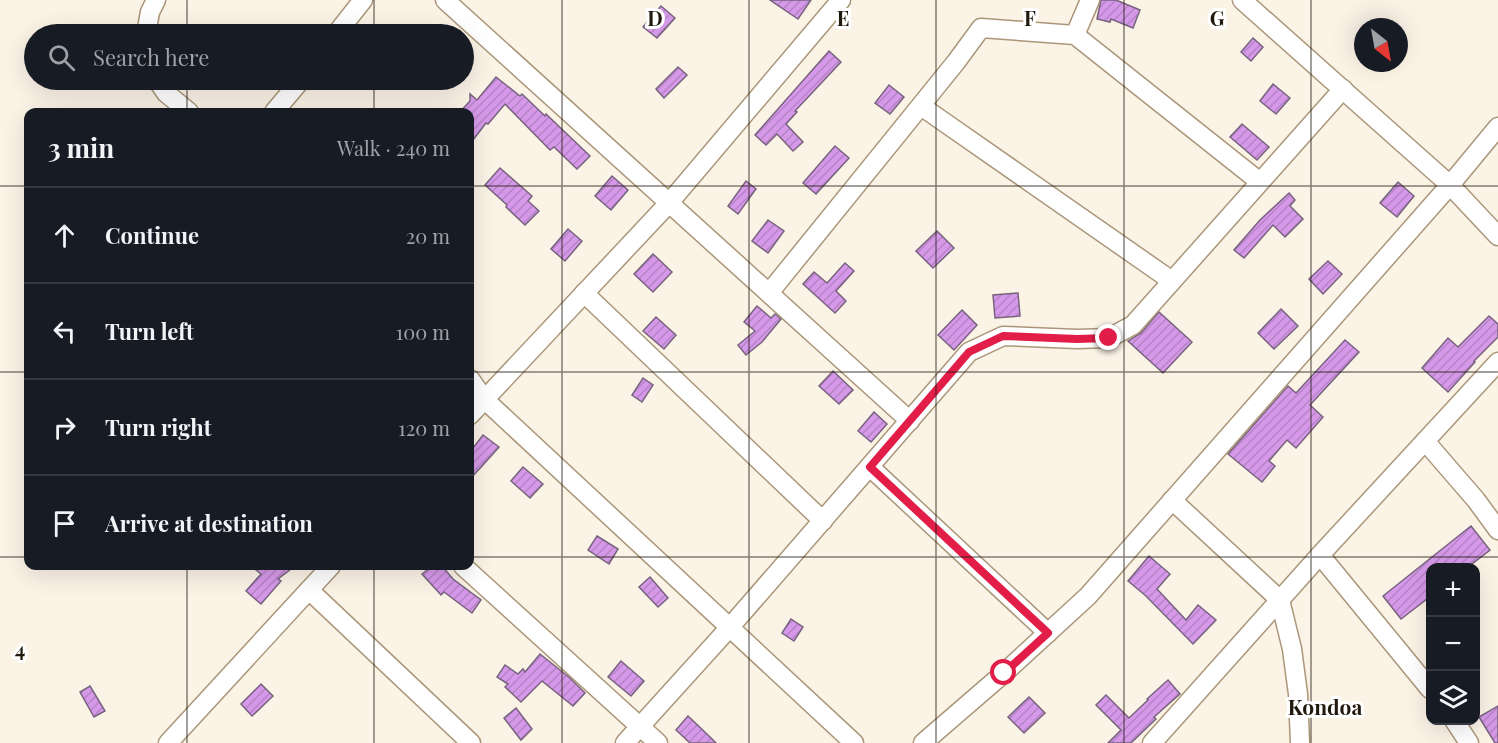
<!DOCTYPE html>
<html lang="en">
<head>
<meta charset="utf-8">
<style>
	:root { --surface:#171b24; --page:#20242c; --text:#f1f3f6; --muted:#9ea1a6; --line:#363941 }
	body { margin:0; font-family:"Playfair Display",serif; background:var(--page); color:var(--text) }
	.controls { position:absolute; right:18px; bottom:18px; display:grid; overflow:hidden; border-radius:12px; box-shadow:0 6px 24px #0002 }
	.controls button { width:54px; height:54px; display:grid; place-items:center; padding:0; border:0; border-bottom:2px solid var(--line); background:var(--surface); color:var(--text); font:30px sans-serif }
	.compass { position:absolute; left:1354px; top:18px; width:54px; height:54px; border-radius:50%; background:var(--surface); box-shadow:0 6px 24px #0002; rotate:149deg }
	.stop { position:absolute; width:18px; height:18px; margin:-14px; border:4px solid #e11d48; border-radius:50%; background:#fff }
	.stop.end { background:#e11d48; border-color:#fff; box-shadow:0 2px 6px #0008 }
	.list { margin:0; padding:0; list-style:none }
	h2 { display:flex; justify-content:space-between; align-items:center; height:78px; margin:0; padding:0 24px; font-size:26px }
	h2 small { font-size:20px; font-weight:400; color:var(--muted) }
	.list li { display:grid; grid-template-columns:39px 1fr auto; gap:18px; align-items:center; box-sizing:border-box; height:96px; padding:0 24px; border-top:2px solid var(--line) }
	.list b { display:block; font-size:22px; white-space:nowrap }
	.list em { font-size:20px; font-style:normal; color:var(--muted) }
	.icon { flex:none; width:33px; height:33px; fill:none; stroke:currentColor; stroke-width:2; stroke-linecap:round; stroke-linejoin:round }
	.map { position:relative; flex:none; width:1498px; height:743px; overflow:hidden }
	.search { position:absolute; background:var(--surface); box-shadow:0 6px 24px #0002; left:24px; top:24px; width:450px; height:66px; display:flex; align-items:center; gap:15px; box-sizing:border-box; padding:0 21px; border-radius:33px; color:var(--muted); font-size:22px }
	.panel { position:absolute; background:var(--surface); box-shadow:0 6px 24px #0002; left:24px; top:108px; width:450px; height:462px; border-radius:12px }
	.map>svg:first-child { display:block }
</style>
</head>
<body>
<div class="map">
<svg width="1498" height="743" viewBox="0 0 1498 743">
	<defs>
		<pattern id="building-hatch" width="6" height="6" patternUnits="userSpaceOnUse" patternTransform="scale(1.5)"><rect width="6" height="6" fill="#d699e9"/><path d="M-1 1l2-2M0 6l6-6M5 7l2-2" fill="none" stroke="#b783c7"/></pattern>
	</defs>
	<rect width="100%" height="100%" fill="#fbf3e6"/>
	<g fill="url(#building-hatch)" stroke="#77637e" stroke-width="1.5">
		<polygon points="770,0 811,0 798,19"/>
		<polygon points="1101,0 1116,0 1140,10 1133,28 1111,19 1110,22 1097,19"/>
		<polygon points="661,6 675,18 657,38 643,27"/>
		<polygon points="1253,38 1263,47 1251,61 1241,52"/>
		<polygon points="829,51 841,62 795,111 797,112 786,124 803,142 793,151 777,134 766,145 755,135"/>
		<polygon points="678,67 687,75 664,98 656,89"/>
		<polygon points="496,77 520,96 522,94 545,116 546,114 590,156 577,169 554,147 550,150 505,104 488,124 486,123 470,144 470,112 460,112 470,101 470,94 477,100"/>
		<polygon points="1273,84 1290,98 1276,114 1260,101"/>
		<polygon points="889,85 904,97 890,114 875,103"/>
		<polygon points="1242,124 1269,147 1257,160 1230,137"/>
		<polygon points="835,146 849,158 816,194 803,183"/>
		<polygon points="500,168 532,196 528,201 539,211 525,225 506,207 507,205 485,185"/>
		<polygon points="612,176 628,190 611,210 595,196"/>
		<polygon points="746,181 756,189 738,214 728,206"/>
		<polygon points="1398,182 1414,196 1397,217 1380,203"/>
		<polygon points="1289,193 1295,200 1290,206 1303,219 1285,237 1273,225 1244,258 1234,250 1260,220"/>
		<polygon points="768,220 784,231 768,253 752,241"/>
		<polygon points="568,229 582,241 565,261 551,249"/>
		<polygon points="937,231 954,248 933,268 916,251"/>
		<polygon points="653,254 672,272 653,292 634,274"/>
		<polygon points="1328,261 1342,274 1323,294 1309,279"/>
		<polygon points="845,263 854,271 836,291 846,301 835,313 803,284 814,272 827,283"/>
		<polygon points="1018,293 1020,316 995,318 993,295"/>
		<polygon points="757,306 771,318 775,314 781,319 762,342 746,355 738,345 755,331 744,322"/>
		<polygon points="1281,309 1298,326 1274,349 1258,333"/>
		<polygon points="962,310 977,325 954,350 938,335"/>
		<polygon points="1159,312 1192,342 1163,373 1128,341 1141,333"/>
		<polygon points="1489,316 1498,324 1498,337 1474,361 1475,362 1448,392 1422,368 1448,338 1458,347"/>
		<polygon points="656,317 676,335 664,349 643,331"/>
		<polygon points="1345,340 1359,352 1310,405 1323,417 1296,448 1287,440 1269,461 1275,466 1262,482 1228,454 1288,386 1296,393"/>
		<polygon points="833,371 853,390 839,404 819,386"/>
		<polygon points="643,378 653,385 642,402 632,395"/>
		<polygon points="874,412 887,424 871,442 858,431"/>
		<polygon points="483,435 499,447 482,466 470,479 470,452"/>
		<polygon points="523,467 543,484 530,498 511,481"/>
		<polygon points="1471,526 1490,550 1468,567 1431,567 1431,596 1401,619 1383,596"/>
		<polygon points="597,536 618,549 609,564 588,550"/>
		<polygon points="1149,556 1170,574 1157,589 1186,620 1198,605 1216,620 1193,644 1146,596 1128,581"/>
		<polygon points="251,566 295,566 278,579 281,581 261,604 246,591 261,574"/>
		<polygon points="432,566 442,566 453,579 481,600 472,613 444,592 441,595 422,574"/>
		<polygon points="650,577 668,598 658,607 639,587"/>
		<polygon points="791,619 803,627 794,641 782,633"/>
		<polygon points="540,654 570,678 585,693 573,706 542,681 521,702 505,687 508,684 497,677 505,665 518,674 523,669 525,672"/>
		<polygon points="621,661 644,681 631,696 608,677"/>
		<polygon points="1168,680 1180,694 1154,717 1156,719 1131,743 1108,743 1121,730 1096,705 1106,695 1129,718 1148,700 1147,699"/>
		<polygon points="261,684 273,696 252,716 241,704"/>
		<polygon points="90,686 105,711 94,717 80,692"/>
		<polygon points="1029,697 1045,713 1024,733 1008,717"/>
		<polygon points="1498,706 1498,743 1495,743 1479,717"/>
		<polygon points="516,708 532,729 521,740 504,718"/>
		<polygon points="688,716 709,736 716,743 690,743 676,730"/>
	</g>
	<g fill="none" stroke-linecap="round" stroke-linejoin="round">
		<g stroke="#ab9679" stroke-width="21">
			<g id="street">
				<polyline points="445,0 910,421"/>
				<polyline points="1242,0 1450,185 1498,236"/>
				<polyline points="146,34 150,12 156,0"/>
				<polyline points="336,34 363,0"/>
				<polyline points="1075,35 1090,0"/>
				<polyline points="157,80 166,93 189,112"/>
				<polyline points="921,106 1172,281"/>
				<polyline points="274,112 301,80"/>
				<polyline points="584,293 823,521"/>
				<polyline points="769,293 956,62 981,28 1075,35 1260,182"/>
				<polyline points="470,379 484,399 854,743"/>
				<polyline points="470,415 669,203 841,0"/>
				<polyline points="1425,441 1476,500 1498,530"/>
				<polyline points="870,467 1048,633"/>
				<polyline points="1172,500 1280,600 1292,649 1298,694 1300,743"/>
				<polyline points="1320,555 1430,689"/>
				<polyline points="463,566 658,743"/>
				<polyline points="309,590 471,743"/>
				<polyline points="1454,720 1469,743"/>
				<polyline points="168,743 331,566"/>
				<polyline points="625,743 730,627 969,352 1003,336 1077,339 1109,338 1133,325 1343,89"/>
				<polyline points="923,743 1004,673 1088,596 1450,185 1498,127"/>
				<polyline points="1152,743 1320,555 1498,362"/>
			</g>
		</g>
		<use href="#street" stroke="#fff" stroke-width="18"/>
	</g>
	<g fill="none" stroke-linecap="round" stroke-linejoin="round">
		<polyline stroke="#e11d48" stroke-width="8" points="1004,673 1048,633 870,467 969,352 1003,336 1077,339 1109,338"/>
	</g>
	<path fill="none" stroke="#21190e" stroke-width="1.5" stroke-opacity="0.55" d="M187,0V34M374,0V34M562,0V743M749,0V743M936,0V743M1124,0V743M1311,0V743M187,80V112M374,80V112M0,186H28M470,186H1498M0,372H28M470,372H1498M0,557H28M470,557H1498M187,566V743M374,566V743"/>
	<g text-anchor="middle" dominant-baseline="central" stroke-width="6" stroke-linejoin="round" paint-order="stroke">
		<g font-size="21" font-weight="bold" fill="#21190e" stroke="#fff">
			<text x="1325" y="706">Kondoa</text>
		</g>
	</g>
	<g font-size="20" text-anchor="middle" font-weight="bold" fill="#21190e" stroke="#fff" stroke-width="6" stroke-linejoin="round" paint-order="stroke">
		<text x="655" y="26">D</text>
		<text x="843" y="26">E</text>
		<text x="1030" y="26">F</text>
		<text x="1217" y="26">G</text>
		<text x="20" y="657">4</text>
	</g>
</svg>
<div class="controls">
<button>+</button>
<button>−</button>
<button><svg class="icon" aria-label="layers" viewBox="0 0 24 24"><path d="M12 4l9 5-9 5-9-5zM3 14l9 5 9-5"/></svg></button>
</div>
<svg class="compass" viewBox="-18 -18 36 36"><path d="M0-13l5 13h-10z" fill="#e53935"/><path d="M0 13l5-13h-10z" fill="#9ea1a6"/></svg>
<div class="stop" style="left:1004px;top:673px"></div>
<div class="stop end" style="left:1109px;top:338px"></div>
<div class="search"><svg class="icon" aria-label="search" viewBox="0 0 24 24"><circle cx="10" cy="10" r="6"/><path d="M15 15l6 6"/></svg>Search here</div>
<section class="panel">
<h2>3 min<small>Walk · 240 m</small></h2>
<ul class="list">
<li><svg class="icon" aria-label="ahead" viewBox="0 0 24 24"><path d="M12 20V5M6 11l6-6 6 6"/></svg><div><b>Continue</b></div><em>20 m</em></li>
<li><svg class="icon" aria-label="left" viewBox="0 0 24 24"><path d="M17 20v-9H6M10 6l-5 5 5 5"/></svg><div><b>Turn left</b></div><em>100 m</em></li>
<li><svg class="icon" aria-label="right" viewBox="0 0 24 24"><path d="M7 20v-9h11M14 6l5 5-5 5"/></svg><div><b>Turn right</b></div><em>120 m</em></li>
<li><svg class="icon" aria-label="arrive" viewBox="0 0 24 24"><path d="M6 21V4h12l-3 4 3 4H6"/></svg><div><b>Arrive at destination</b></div></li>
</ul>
</section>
</div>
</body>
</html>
